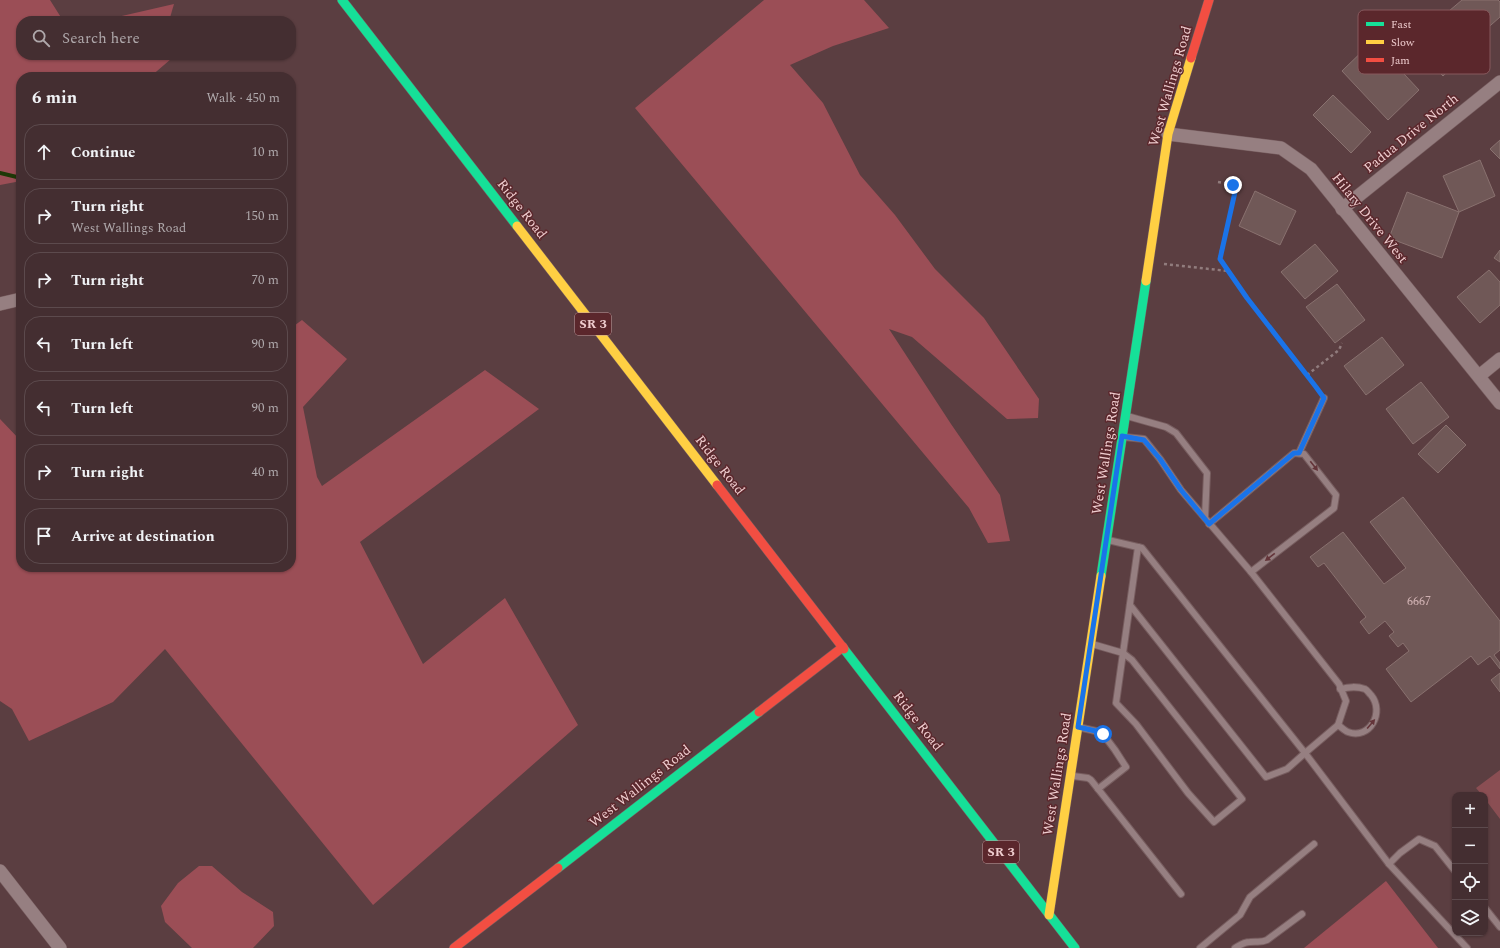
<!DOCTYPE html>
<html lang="en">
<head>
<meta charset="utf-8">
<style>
	:root { --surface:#442e31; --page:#4b3639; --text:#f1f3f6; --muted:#afa8ab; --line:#5c4a4d }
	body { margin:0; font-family:Spectral,serif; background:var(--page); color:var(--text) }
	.controls { position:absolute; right:12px; bottom:12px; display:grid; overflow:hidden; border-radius:8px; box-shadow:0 1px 3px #0004 }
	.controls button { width:36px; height:36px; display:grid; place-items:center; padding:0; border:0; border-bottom:1px solid var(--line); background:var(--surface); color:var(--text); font:20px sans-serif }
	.stop { position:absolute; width:12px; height:12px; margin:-9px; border:3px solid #1a73e8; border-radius:50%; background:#fff }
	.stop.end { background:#1a73e8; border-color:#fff; box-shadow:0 1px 4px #0008 }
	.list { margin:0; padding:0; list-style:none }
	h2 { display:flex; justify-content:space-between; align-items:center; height:52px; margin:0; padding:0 16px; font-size:17px }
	h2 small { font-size:13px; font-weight:400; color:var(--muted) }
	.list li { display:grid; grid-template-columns:26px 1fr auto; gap:12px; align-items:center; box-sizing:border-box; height:56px; margin:0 8px 8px; padding:0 8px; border:1px solid var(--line); border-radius:16px }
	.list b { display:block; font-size:15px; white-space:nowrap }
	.list p { margin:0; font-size:13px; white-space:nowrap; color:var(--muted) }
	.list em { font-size:13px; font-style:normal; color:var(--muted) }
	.icon { flex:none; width:22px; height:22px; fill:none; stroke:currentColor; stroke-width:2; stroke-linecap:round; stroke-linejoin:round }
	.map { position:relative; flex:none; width:1500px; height:948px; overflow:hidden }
	.search { position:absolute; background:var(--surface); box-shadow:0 1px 3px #0004; left:16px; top:16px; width:280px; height:44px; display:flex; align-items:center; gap:10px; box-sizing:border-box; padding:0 14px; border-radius:16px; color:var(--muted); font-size:15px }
	.panel { position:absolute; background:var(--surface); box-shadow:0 1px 3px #0004; left:16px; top:72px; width:280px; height:500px; border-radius:16px }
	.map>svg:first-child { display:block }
</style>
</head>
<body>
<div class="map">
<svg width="1500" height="948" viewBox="0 0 1500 948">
	<rect width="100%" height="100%" fill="#5b3e41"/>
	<polygon fill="#8a4e53" points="1500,770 1500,819 1485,799 1485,795 1482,795 1476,788"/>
	<g fill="#9b4e56">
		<polygon points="0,0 50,0 62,19 68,21 21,21 21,55 169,55 171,59 150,77 21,77 21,181 0,185"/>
		<polygon points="764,0 864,0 889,28 833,46 790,65 823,103 860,175 895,215 935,269 984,318 1039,399 1038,418 1007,419 912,337 889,329 951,424 1000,495 1010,541 988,543 969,508 635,108"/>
		<polygon points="174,4 169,21 100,21"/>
		<polygon points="302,320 347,359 303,407 317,477 322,486 485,370 539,409 360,542 423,664 505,598 578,725 373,905 165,649 113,702 29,741 12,709 0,701 0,419 21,441 21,567 291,567 291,328"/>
		<polygon points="199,866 212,866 242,892 273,912 274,926 253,948 192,948 165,922 161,906 178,883"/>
		<polygon points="1386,881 1438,948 1304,948"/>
	</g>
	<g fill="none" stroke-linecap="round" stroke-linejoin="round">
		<polyline stroke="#1e3807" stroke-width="4" points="0,173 21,178"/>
	</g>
	<g fill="#705857" stroke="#89716f">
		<polygon points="1462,0 1498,0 1500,2 1500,17 1474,40 1449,11"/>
		<polygon points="1426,18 1464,56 1443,76 1406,39"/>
		<polygon points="1373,41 1419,90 1388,120 1342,71"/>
		<polygon points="1333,95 1371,132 1351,153 1313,115"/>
		<polygon points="1500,140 1500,159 1490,149"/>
		<polygon points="1480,160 1495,196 1459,212 1443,176"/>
		<polygon points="1255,191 1296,211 1280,245 1239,226"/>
		<polygon points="1407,192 1459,212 1442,258 1389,238"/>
		<polygon points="1315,244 1338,271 1305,299 1281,272"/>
		<polygon points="1500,250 1500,262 1494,258"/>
		<polygon points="1489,270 1500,282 1500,305 1480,323 1457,297"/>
		<polygon points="1337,284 1365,320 1335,343 1306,307"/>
		<polygon points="1382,337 1404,365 1366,395 1344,366"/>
		<polygon points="1421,382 1449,417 1413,444 1386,409"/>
		<polygon points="1446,425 1466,445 1438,473 1418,454"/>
		<polygon points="1403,497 1500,621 1500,650 1494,655 1500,663 1500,669 1490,656 1478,665 1471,656 1411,702 1386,669 1409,651 1403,643 1398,647 1389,636 1394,632 1385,621 1369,634 1360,622 1366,617 1324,563 1318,567 1310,557 1343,532 1384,584 1406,568 1370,522"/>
		<polygon points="1500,673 1500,692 1491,680"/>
	</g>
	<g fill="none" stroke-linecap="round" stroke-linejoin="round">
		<g stroke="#775d5f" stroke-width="8">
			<g id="lane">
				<polyline points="1124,437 1144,439 1160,459 1181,490 1205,518"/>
				<polyline points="1299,453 1324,398"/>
				<polyline points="1209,524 1294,453 1304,454 1336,495 1334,508 1251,572"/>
				<polyline points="1108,540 1142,548 1305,753 1338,725 1346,701 1339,684 1251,572 1205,518 1207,473 1176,433 1166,427 1127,416"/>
				<polyline points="1130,605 1266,777 1287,769 1305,753 1389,864 1467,948"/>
				<polyline points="1092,644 1123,653 1138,547"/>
				<polygon points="1123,653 1132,660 1242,799 1214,822 1188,793 1136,724 1116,703"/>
				<path d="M1338,725C1341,727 1345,731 1348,732C1370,740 1385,712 1371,695C1369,693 1367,690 1365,689C1356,686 1349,687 1340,689"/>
				<polyline points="1078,727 1100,732 1103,734 1115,750 1126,767 1098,789"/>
				<polyline points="1073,776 1088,778 1091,780 1181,894"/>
				<polyline points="1389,864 1400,853 1419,839 1435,846 1455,871"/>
				<polyline points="1485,908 1500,927"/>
				<polyline points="1200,948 1240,915 1250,897 1314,844"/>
				<path d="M1235,948C1240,945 1244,942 1250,942C1257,941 1261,943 1267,940L1302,914"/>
			</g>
		</g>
		<g stroke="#775d5f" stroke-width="14">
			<g id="street">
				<polyline points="1168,134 1281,148 1311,169 1500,403"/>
				<polyline points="1342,209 1500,82"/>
				<polyline points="0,304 21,299"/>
				<polyline points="1479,376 1500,359"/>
				<polyline points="0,871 60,948"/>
			</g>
		</g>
		<g stroke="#775d5f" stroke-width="10">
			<g id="fast">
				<polyline points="342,0 517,226"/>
				<polyline points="1101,576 1146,281"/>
				<polyline points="844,649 1075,948"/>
				<polyline points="558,868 759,712"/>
			</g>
		</g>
		<g stroke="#775d5f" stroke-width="10">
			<g id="slow">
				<polyline points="517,226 717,485"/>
				<polyline points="1146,281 1168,134 1191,58"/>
				<polyline points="1049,915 1101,576"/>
			</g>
		</g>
		<g stroke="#775d5f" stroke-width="10">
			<g id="jam">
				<polyline points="1191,58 1209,0"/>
				<polyline points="717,485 844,649"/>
				<polyline points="759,712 843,647"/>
				<polyline points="454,948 558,868"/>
			</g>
		</g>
		<g stroke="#917c7d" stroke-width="2.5" stroke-dasharray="3 3" stroke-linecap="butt">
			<polyline points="1218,182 1233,185 1232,191 1235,192 1219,259 1247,298 1319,391"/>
			<polyline points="1164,264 1228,271"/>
			<polyline points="1307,375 1339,350 1342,343"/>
		</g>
		<use href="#lane" stroke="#967f81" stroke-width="6"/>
		<use href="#street" stroke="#967f81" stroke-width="13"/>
		<use href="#fast" stroke="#16e098" stroke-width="9"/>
		<use href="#slow" stroke="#ffcf43" stroke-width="9"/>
		<use href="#jam" stroke="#f24e42" stroke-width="9"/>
	</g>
	<defs><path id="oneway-solid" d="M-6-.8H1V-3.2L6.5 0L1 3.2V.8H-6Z"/></defs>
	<g fill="#643439">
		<use href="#oneway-solid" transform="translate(1314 466) rotate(52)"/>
		<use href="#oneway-solid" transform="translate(1270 557) rotate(143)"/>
		<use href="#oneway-solid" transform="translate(1371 724) rotate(-50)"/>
	</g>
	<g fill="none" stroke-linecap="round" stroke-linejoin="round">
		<polyline stroke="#1a73e8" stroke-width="5" points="1103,734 1100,732 1078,727 1122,436 1144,440 1160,459 1181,490 1209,524 1294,453 1299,453 1324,398 1316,387 1247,298 1220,259 1235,192 1232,191 1233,185"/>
	</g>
	<g text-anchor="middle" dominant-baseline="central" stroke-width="3" stroke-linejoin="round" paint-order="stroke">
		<g font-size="12" fill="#cfb0b1">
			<text x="1419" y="601">6667</text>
		</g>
		<g fill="#5b272c" stroke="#c39b9e" stroke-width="1">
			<rect x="575" y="313" width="36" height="22" rx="3"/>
			<rect x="983" y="841" width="36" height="22" rx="3"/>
		</g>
		<g font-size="13" font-weight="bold" fill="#efcdcf">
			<text x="593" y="324">SR 3</text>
			<text x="1001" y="852">SR 3</text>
		</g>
		<g font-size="14" fill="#efcdcf" stroke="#5b272c">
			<text transform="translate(1170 86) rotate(-74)">West Wallings Road</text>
			<text transform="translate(1411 133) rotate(-39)">Padua Drive North</text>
			<text transform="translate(522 209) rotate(52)">Ridge Road</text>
			<text transform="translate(1370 218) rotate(51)">Hilary Drive West</text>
			<text transform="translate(1106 453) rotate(-81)">West Wallings Road</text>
			<text transform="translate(720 465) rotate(52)">Ridge Road</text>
			<text transform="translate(918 721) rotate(52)">Ridge Road</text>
			<text transform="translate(1057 774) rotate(-81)">West Wallings Road</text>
			<text transform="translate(640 786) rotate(-38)">West Wallings Road</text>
		</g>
	</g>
	<rect x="1358" y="10" width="132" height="64" rx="6" fill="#5b272c" stroke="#87595d" stroke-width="1"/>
	<rect x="1366" y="22" width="18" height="4" fill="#16e098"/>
	<rect x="1366" y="40" width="18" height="4" fill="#ffcf43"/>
	<rect x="1366" y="58" width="18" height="4" fill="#f24e42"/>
	<g font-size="11" fill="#efcdcf">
		<text x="1391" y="28">Fast</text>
		<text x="1391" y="46">Slow</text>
		<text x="1391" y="64">Jam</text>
	</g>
</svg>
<div class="controls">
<button>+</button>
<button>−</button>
<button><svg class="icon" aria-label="locate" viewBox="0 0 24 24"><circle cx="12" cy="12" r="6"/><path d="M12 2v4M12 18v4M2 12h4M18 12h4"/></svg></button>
<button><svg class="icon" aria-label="layers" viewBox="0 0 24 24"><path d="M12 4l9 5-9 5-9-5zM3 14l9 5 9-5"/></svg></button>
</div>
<div class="stop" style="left:1103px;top:734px"></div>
<div class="stop end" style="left:1233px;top:185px"></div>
<div class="search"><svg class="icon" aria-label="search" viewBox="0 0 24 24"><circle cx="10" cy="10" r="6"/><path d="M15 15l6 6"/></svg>Search here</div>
<section class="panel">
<h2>6 min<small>Walk · 450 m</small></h2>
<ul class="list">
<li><svg class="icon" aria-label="ahead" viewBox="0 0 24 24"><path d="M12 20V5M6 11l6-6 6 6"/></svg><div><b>Continue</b></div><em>10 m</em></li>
<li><svg class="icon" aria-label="right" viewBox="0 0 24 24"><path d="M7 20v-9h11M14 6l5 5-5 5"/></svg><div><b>Turn right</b><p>West Wallings Road</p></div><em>150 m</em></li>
<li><svg class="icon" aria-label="right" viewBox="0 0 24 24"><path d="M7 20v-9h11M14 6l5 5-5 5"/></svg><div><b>Turn right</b></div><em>70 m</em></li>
<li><svg class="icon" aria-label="left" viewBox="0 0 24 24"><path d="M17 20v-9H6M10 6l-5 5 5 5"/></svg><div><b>Turn left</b></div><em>90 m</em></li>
<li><svg class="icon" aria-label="left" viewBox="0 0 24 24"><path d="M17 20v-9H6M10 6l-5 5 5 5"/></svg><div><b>Turn left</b></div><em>90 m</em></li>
<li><svg class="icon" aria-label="right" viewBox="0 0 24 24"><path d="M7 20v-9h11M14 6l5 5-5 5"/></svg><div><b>Turn right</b></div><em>40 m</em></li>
<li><svg class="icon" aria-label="arrive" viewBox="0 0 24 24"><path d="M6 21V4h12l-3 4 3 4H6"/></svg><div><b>Arrive at destination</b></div></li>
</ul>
</section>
</div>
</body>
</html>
